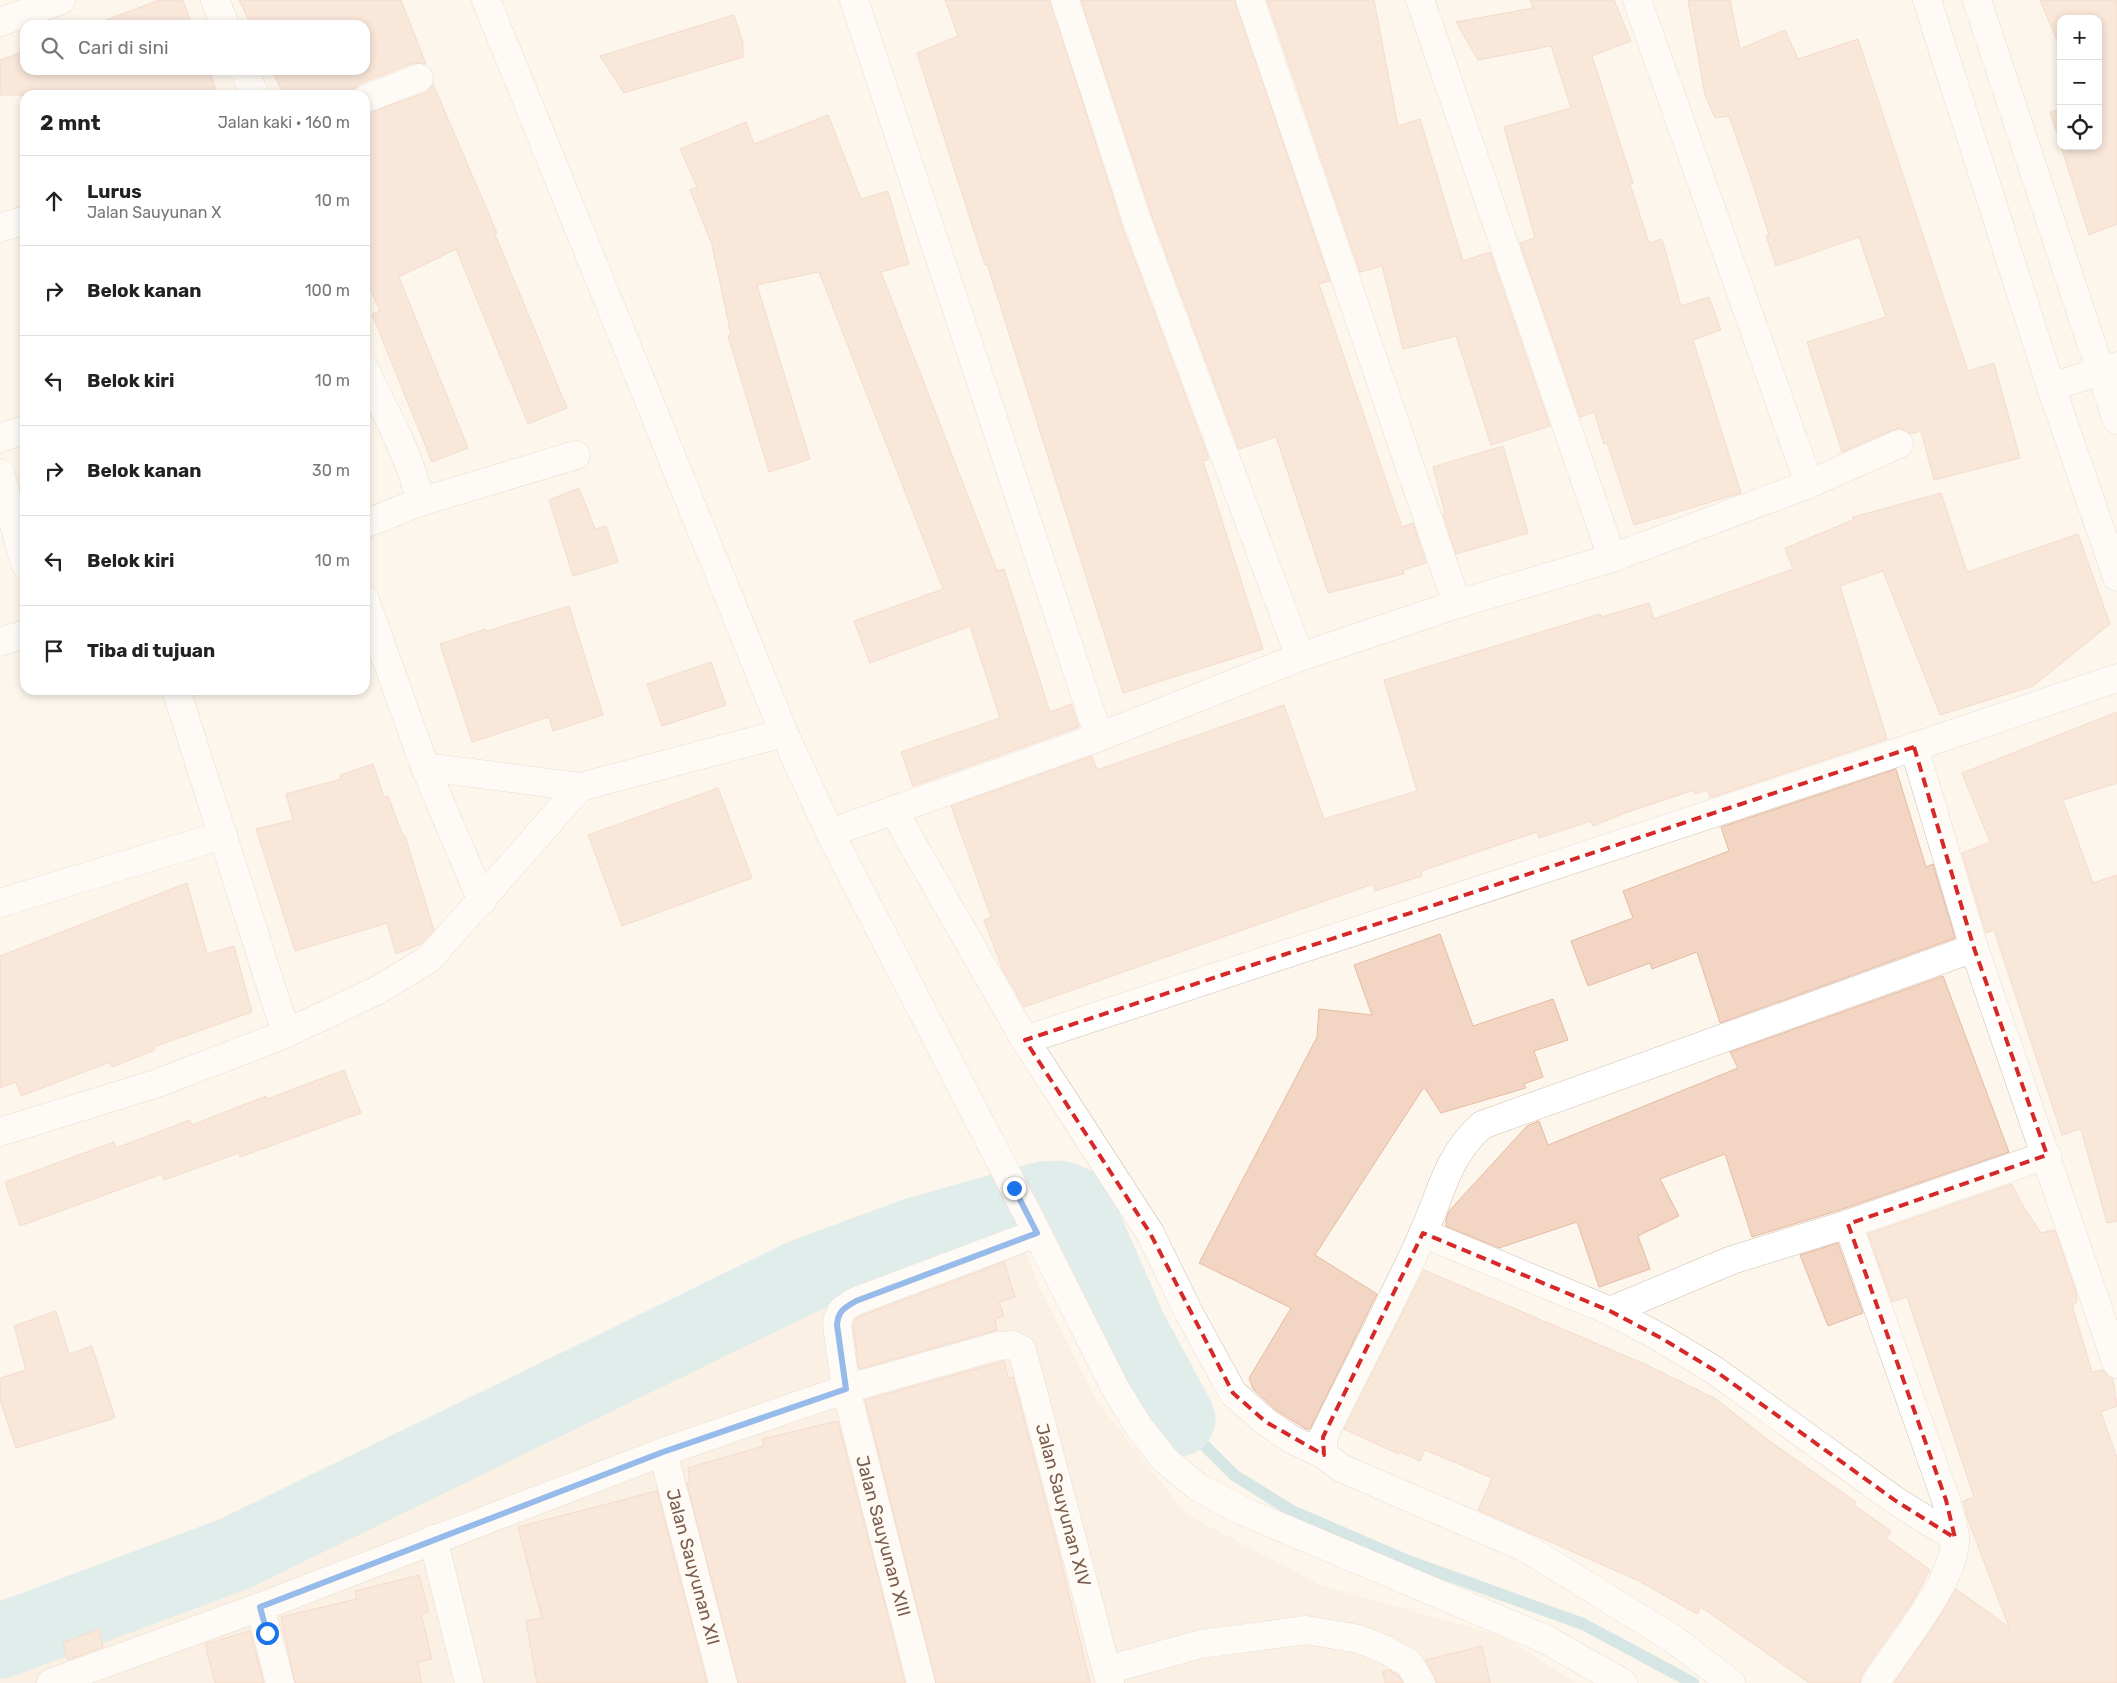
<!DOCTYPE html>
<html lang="id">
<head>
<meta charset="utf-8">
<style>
	:root { --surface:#fff; --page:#f6f6f6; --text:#222; --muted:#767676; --line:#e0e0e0 }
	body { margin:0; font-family:Rubik,sans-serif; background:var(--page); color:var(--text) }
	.controls { position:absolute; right:15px; top:15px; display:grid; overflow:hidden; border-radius:10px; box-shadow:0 2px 8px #0003 }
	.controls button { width:45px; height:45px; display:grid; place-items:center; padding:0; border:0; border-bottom:1px solid var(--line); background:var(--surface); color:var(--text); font:25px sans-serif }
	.stop { position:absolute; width:15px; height:15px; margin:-11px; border:4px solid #1a73e8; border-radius:50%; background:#fff }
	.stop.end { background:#1a73e8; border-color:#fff; box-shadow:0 1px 5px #0008 }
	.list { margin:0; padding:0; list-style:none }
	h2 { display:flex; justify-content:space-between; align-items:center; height:65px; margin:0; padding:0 20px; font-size:21px }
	h2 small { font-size:16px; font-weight:400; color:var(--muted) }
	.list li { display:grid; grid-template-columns:32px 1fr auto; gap:15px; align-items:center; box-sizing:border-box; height:90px; padding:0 20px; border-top:1px solid var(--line) }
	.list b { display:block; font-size:19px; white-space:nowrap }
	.list p { margin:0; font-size:16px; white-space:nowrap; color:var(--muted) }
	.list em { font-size:16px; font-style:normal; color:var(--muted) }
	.icon { flex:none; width:28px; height:28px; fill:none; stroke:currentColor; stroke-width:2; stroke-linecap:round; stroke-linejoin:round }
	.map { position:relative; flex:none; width:2117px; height:1683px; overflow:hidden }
	.search { position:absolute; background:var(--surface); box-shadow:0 2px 8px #0003; left:20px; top:20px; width:350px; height:55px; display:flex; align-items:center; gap:12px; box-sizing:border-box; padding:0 18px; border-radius:15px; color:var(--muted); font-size:19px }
	.panel { position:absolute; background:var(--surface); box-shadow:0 2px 8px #0003; left:20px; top:90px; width:350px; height:605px; border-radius:15px }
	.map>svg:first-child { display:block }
</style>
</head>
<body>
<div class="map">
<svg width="2117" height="1683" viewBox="0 0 2117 1683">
	<rect width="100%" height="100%" fill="#fdf6ec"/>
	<polygon fill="#f5e8da" points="1014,1223 1041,1291 1096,1400 1186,1514 1320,1585 1504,1637 1576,1683 0,1683 0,1668 352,1512 799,1301"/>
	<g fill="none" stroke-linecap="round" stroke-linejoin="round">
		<polyline stroke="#a5d3da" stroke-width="12" points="1178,1419 1234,1475 1292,1511 1408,1561 1583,1624 1693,1683"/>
		<polyline stroke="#bfe3e8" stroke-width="75" points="0,1641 234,1554 804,1276 918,1234 1043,1199 1060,1198 1075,1204 1129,1328 1178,1419"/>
	</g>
	<g fill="#f3d5c3" stroke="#e6bba3">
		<polygon points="159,0 183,0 192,25 93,25"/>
		<polygon points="239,0 401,0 426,64 413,63 359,84 353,89 350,95 284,95 272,70 365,70 365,25 251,25"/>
		<polygon points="945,0 1050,0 1123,229 1209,459 1203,461 1263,649 1123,693 987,264 985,265 917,53 958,36"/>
		<polygon points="1081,0 1235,0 1330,281 1319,284 1402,527 1413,523 1426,563 1403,570 1404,574 1328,593 1276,437 1239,449 1153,219"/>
		<polygon points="1267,0 1374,0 1398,126 1420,119 1463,261 1490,252 1550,426 1491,445 1456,336 1403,349 1382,266 1360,272"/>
		<polygon points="1530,0 1614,0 1631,41 1592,56 1633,183 1630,184 1649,243 1662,239 1681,306 1709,297 1721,330 1693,340 1741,493 1634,525 1607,443 1604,444 1594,412 1580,417 1520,243 1535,238 1504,127 1571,108 1551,46 1478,60 1456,22 1533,8"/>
		<polygon points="1688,0 1730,0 1740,49 1785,30 1798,59 1858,39 1968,371 1994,363 2020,458 1934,480 1921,431 1910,434 1900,428 1893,430 1842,452 1807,342 1886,317 1859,237 1776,266 1766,236 1769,235 1751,179 1729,116 1715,118 1705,95"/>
		<polygon points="2040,0 2117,0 2117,224 2089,235 2061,146 2098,146 2098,19 2061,19 2061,50"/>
		<polygon points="734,15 743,43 743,57 624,93 600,56"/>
		<polygon points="25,51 25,70 209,70 218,95 0,95 0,60"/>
		<polygon points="433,84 497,233 495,234 567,408 528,424 456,249 399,277 468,448 432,462 372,314 380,311 371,291 365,293 365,114 425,93"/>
		<polygon points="2061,109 2061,145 2050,112"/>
		<polygon points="828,115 861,199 888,191 909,264 881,272 997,571 1004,569 1050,712 1071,704 1079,727 913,786 901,752 1000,718 970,626 870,663 854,621 943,589 819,272 757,285 810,459 769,472 728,336 731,335 712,245 690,190 697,187 680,149 746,122 754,144"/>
		<polygon points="1503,446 1528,533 1456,554 1443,514 1445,514 1433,467"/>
		<polygon points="579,488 595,529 606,526 618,562 573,576 549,500"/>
		<polygon points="1941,493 1967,572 2078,534 2110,624 2033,686 1940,715 1883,571 1840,586 1887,739 1710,798 1708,790 1695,794 1694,790 1625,813 1593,826 1591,821 1539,838 1537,832 1421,871 1422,876 1375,891 1373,884 1024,1007 1002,968 984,920 991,917 951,806 1092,756 1097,770 1284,705 1324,819 1417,791 1384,680 1600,614 1601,617 1649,603 1654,619 1793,569 1785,548 1853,520 1853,517"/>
		<polygon points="569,606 603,715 553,731 549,717 472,742 440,644 486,629 487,631"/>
		<polygon points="711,662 726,705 662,726 647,684"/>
		<polygon points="2117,712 2117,783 2063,800 2093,883 2117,875 2117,1221 2107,1223 2081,1129 2062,1135 1994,930 1986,933 1962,853 1990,842 1962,773"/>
		<polygon points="373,764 384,797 388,796 403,836 405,836 434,930 421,944 396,954 387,923 295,951 256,829 293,820 286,794 341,779 340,775"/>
		<polygon points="1896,769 1926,867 1933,864 1955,938 1720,1023 1697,952 1652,969 1650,963 1588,986 1571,941 1633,918 1623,891 1729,851 1721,827"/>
		<polygon points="718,788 752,878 622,926 588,835"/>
		<polygon points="187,883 207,954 234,946 252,1012 154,1047 155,1050 112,1067 110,1062 21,1096 16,1082 0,1088 0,956"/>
		<polygon points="1440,934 1473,1026 1553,999 1568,1040 1534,1051 1543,1077 1524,1084 1526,1088 1441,1113 1424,1087 1315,1255 1377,1294 1310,1429 1306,1429 1276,1410 1253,1389 1249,1378 1291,1308 1199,1263 1317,1037 1319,1009 1372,1015 1354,965"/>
		<polygon points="1943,976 2009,1152 1843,1209 1752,1237 1725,1154 1660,1179 1679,1216 1638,1236 1650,1269 1599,1287 1577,1222 1499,1248 1446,1226 1446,1220 1449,1211 1527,1126 1539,1121 1548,1145 1738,1068 1730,1052"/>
		<polygon points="344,1070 361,1113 240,1157 239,1153 164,1180 162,1174 20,1226 5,1182 114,1142 116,1148 190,1120 192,1125 266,1096 267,1099"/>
		<polygon points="2012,1184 2022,1204 2041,1233 2055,1230 2076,1292 2077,1302 2072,1305 2092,1372 2103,1370 2107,1376 2113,1379 2117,1406 2101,1412 2117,1458 2117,1683 1894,1683 1937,1621 1956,1589 2009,1627 1968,1520 1963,1501 1974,1497 1907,1297 1892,1302 1868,1234"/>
		<polygon points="1838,1243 1863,1313 1828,1326 1800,1255"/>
		<polygon points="1004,1262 1015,1297 999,1302 1004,1316 995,1319 997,1330 859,1369 853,1325 855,1320 863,1315"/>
		<polygon points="1424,1270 1647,1365 1716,1399 1768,1440 1856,1502 1854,1505 1891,1531 1886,1538 1930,1570 1911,1604 1862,1674 1860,1683 1809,1683 1701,1607 1697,1614 1639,1581 1478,1510 1492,1478 1425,1450 1420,1461 1400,1452 1398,1454 1344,1429"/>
		<polygon points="56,1311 69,1354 92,1346 115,1418 16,1448 0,1400 0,1378 26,1370 14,1326"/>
		<polygon points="1004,1361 1008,1378 1013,1377 1059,1553 1090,1683 936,1683 865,1400"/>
		<polygon points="838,1421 905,1683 738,1683 687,1483 690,1483 688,1468 764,1446 762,1439"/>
		<polygon points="657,1491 707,1683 537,1683 526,1621 542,1618 518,1527"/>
		<polygon points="419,1575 429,1612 421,1614 432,1659 417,1662 422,1683 295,1683 281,1617 357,1599 355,1591"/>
		<polygon points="99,1629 103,1647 68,1660 63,1643"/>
		<polygon points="250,1631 264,1683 215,1683 205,1644"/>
		<polygon points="1482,1646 1490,1683 1437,1683 1434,1675 1426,1660"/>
		<polygon points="1389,1670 1398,1675 1403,1683 1385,1683 1383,1671"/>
	</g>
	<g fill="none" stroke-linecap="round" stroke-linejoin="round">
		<g stroke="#d1beb0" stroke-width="29">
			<g id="street">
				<polyline points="215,0 225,25"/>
				<polyline points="854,0 1099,737"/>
				<polyline points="1065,0 1138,224 1300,657"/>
				<polyline points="1250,0 1457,604"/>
				<polyline points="1420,0 1612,558"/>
				<polyline points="1637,0 1809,484"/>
				<polyline points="1927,0 2051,387 2117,577"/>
				<polyline points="1977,0 2117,420"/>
				<polyline points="0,22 61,0"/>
				<polyline points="244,70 255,95"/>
				<polyline points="365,99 419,78"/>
				<polyline points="0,228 25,220"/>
				<path d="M365,370C384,411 412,458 420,502L365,524"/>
				<polyline points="2051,387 2117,366"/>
				<polyline points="0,438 25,430"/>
				<polyline points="0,473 25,564"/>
				<polyline points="420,502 576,455"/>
				<polyline points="365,600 425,767 580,787 784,733"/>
				<polyline points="0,642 25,634"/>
				<polyline points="176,690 286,1033"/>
				<polyline points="425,767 482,901"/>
				<polyline points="893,810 1025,1040 1150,1233 1189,1313 1233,1393 1266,1422 1291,1439 1324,1455"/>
				<polyline points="830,833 1099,737 1300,657 1457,604 1612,558 1809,484 1899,444"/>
				<polyline points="0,903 223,835"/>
				<polyline points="1974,948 2117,1364"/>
				<polyline points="1025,1040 1914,747"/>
				<polyline points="0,1132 155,1084 278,1037 376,991 429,959 580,787"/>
				<polyline points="1848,1224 2047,1155"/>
				<path d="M1423,1233L1610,1311L1732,1260L1848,1224L1946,1500C1949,1512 1954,1526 1955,1538C1958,1576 1897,1650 1875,1683"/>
				<polyline points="1610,1311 1661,1338 1714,1370 1896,1501 1955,1538"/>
				<polyline points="663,1452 723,1683"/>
				<polyline points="433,1539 469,1683"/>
				<polyline points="260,1607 280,1683"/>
				<polyline points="1107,1670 1201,1644 1306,1630 1359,1639 1386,1650 1409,1663 1421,1683"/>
				<polyline points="51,1683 260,1607 663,1452 846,1389 998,1346 1012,1345 1022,1350 1110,1683"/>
				<path d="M921,1683L846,1389L837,1325C838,1311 844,1308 856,1301L1037,1233"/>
				<path d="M1731,1683L1672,1638L1526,1548L1341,1468L1324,1455L1323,1437C1356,1369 1392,1303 1423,1234C1441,1194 1447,1156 1482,1125L1974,948L1914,747L2117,678"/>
			</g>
		</g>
		<g stroke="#d6c0b0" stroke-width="29">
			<polyline id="secondary" points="486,0 784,733 830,833 1027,1213 1115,1388 1139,1427 1165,1460 1199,1488 1243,1511 1545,1639 1623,1683"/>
		</g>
		<use href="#street" stroke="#fff" stroke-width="28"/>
		<use href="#secondary" stroke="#fff" stroke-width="28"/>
	</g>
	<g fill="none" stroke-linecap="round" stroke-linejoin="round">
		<path stroke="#1a73e8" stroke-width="6" d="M267,1633L260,1607L663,1452L846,1389L837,1325C838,1311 844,1308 856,1301L1037,1233L1014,1188"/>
	</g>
	<path d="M0 0H2117V1683H0ZM1914,747L1974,948L2047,1155L1848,1224L1946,1500L1955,1538L1896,1501L1714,1370L1661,1338L1610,1311L1423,1233L1323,1437L1324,1455L1266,1422L1233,1393L1150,1233L1025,1040Z" fill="#fdf6ec" fill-opacity=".55" fill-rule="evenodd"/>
	<path fill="none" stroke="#d62828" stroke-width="4" stroke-dasharray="10 6" stroke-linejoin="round" d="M1914,747L1974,948L2047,1155L1848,1224L1946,1500L1955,1538L1896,1501L1714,1370L1661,1338L1610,1311L1423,1233L1323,1437L1324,1455L1266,1422L1233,1393L1150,1233L1025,1040Z"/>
	<g text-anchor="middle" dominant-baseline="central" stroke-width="4" stroke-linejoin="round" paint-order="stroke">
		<g font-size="18" fill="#7a5c4d" stroke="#fffaf3">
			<text transform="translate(1063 1505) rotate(75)">Jalan Sauyunan XIV</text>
			<text transform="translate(883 1536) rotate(75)">Jalan Sauyunan XIII</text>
			<text transform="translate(693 1567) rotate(75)">Jalan Sauyunan XII</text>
		</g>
	</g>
</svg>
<div class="controls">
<button>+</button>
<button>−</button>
<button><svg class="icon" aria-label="locate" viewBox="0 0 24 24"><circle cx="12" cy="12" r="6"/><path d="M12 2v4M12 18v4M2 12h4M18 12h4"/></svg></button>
</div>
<div class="stop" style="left:267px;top:1633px"></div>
<div class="stop end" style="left:1014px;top:1188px"></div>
<div class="search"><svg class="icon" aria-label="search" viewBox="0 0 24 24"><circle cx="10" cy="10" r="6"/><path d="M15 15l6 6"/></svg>Cari di sini</div>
<section class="panel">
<h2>2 mnt<small>Jalan kaki · 160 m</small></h2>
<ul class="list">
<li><svg class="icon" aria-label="ahead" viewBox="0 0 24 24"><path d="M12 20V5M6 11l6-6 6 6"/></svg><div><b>Lurus</b><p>Jalan Sauyunan X</p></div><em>10 m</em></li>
<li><svg class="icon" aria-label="right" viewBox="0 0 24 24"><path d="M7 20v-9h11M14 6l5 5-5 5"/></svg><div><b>Belok kanan</b></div><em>100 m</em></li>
<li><svg class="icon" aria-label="left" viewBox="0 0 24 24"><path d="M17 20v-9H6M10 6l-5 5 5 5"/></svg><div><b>Belok kiri</b></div><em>10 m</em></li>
<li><svg class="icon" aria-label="right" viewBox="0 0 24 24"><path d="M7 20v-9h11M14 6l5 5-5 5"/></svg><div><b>Belok kanan</b></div><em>30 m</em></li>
<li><svg class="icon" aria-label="left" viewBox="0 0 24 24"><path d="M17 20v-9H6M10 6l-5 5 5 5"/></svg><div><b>Belok kiri</b></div><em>10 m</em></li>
<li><svg class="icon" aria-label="arrive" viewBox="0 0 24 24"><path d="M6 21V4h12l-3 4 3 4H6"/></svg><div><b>Tiba di tujuan</b></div></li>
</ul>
</section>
</div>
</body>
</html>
